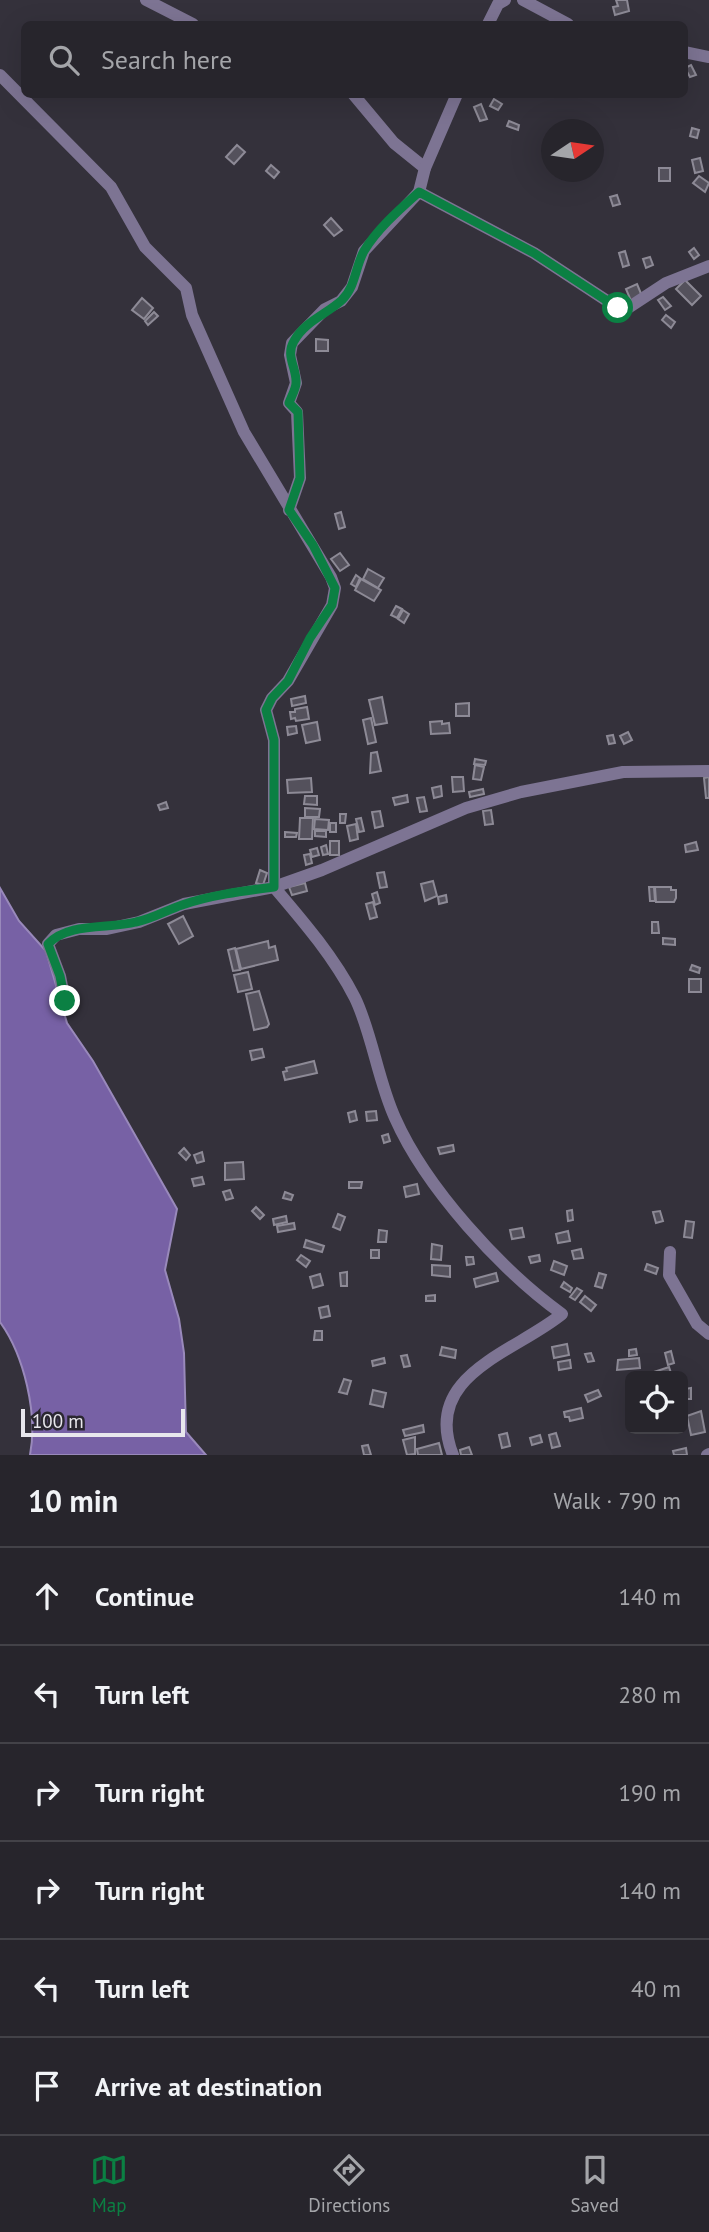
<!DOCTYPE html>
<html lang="en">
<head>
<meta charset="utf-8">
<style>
	:root { --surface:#27252c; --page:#2f2d34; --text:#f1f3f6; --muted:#a4a5a9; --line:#434248; --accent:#0b8043 }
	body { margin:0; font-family:"PT Sans",sans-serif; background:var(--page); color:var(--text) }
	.controls { position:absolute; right:21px; bottom:21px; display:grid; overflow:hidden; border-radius:10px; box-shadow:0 7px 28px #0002 }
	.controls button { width:63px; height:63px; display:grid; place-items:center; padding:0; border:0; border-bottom:2px solid var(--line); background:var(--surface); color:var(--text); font:35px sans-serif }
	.compass { position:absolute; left:541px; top:119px; width:63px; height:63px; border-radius:50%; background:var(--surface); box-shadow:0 7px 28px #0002; rotate:77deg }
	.scale { position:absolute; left:21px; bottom:18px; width:164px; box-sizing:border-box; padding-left:7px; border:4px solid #e8e7ed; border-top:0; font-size:19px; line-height:24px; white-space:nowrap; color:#e8e7ed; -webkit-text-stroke:5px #2a2731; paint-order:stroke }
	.stop { position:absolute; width:21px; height:21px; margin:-16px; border:5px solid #0b8043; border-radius:50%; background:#fff }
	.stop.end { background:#0b8043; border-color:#fff; box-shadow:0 2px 7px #0008 }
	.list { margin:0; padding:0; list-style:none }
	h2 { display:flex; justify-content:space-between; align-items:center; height:91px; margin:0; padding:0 28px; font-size:30px }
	h2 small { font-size:23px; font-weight:400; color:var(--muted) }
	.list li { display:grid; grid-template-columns:46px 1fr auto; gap:21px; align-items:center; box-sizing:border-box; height:98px; padding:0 28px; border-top:2px solid var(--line) }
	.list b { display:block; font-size:26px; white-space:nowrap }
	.list em { font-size:23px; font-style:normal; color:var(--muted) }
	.icon { flex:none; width:38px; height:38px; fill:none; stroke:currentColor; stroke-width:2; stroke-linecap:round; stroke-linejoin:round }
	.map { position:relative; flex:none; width:709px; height:1455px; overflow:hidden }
	.search { position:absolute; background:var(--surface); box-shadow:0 7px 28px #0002; left:21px; right:21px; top:21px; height:77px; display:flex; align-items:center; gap:18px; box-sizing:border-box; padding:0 24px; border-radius:10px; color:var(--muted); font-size:26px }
	.sheet { height:679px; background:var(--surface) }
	nav { display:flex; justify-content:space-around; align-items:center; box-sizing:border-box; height:98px; border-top:2px solid var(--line); background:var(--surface); font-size:19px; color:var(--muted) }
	nav a { display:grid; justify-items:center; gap:4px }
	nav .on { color:var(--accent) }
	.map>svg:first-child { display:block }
</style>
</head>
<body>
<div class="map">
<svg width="709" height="1455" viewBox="0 0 709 1455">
	<rect width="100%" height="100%" fill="#34313b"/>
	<path fill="#7761a5" stroke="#9989bb" stroke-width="2" d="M0,888L19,921L46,951L67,1023L93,1061L177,1209L165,1270L179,1319L184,1353L186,1432L206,1455H30C38,1414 24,1355 0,1322Z"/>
	<g fill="#54515c" stroke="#8d8a96" stroke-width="2">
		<polygon points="616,0 627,0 629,11 615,15 613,7 618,6"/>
		<polygon points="691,65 696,75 690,77 685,68"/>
		<polygon points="494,99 502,104 498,110 490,106"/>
		<polygon points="481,104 487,119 480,121 474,107"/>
		<polygon points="509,121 519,125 518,130 507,126"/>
		<polygon points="692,128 699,130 697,138 690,136"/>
		<polygon points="237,145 245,152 234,164 226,157"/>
		<polygon points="700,158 703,171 695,173 692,160"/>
		<polygon points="271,165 279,172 274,178 266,171"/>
		<rect x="659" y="168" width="11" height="13"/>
		<polygon points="699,176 709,183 705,192 693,183"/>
		<polygon points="617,195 620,204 613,206 610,197"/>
		<polygon points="331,218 342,230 334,236 324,225"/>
		<polygon points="694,248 699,255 694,259 689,252"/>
		<polygon points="625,251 629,265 623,267 619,253"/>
		<polygon points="650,257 653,265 646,268 643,259"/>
		<polygon points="685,280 701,296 692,305 676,289"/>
		<polygon points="637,284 642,296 631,301 626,289"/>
		<polygon points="663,297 671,306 665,310 658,300"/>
		<polygon points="142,298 153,308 144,319 132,310"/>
		<polygon points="154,312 158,316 148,325 145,321"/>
		<polygon points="666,315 675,322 671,328 662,320"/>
		<polygon points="316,339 328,340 328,351 316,351"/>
		<polygon points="341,512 345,527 339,529 335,514"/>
		<polygon points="340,553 349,565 340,571 331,559"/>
		<polygon points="368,569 384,578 378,588 363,579"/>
		<polygon points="356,575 360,578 356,587 351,584"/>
		<polygon points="361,579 381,590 374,601 355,590"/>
		<polygon points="396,606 402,609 397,618 391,615"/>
		<polygon points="403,610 409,614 404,623 398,619"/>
		<polygon points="305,696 306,703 292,706 291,699"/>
		<polygon points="382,697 387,723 375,725 369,700"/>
		<polygon points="469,703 469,716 456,716 456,704"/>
		<polygon points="307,707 309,719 296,721 295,718 291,719 290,712 295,712 295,709"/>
		<polygon points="371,718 376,742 368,744 363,720"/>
		<polygon points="442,721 442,724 449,723 450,733 431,734 430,722"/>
		<polygon points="317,722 320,740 306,743 302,725"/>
		<polygon points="296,726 297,733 288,735 287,727"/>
		<polygon points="628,732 632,740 624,744 620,736"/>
		<polygon points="613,735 615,743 609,744 607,736"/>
		<polygon points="377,752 381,771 370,773 371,753"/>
		<polygon points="475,759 486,761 485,765 474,764"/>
		<polygon points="475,765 484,767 481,780 473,779"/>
		<polygon points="452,777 463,777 464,791 453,792"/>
		<polygon points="709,777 709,798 706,798 704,778"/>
		<polygon points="311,778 312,792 288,793 287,780"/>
		<polygon points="441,786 442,796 434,798 432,788"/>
		<polygon points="483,789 484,794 470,797 469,792"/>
		<polygon points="407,795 408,802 395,805 393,798"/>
		<polygon points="305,796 317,796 317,805 304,804"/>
		<polygon points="424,797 427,811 420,812 417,798"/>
		<polygon points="166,802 168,808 160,810 158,805"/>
		<polygon points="305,808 320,809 319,817 305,817"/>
		<polygon points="491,810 493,824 485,825 483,811"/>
		<polygon points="380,811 383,826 375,828 372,812"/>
		<polygon points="340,814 346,814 345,823 340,823"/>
		<polygon points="300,818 313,818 312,839 299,839"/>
		<polygon points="361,818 364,831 359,832 356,819"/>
		<polygon points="315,819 329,820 328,830 314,829"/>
		<rect x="330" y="823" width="6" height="9"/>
		<polygon points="356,824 358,839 350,841 347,826"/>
		<polygon points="315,831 326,831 326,837 315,836"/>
		<polygon points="285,832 297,833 296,837 285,837"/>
		<rect x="330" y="841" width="9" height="14"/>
		<polygon points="696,842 698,850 686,852 685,845"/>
		<polygon points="326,845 328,854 323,855 321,847"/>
		<polygon points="317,848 319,855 312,857 310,850"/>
		<polygon points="310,854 312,863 306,865 304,855"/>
		<polygon points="260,870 267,873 263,885 256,883"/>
		<polygon points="384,872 387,887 380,888 377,873"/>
		<polygon points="433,881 437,896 425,901 421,884"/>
		<polygon points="305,883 307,891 292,895 289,887"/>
		<polygon points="649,887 654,887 655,901 650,901"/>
		<polygon points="655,887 671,887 671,890 676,890 676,898 674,902 656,902"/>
		<polygon points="377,892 380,903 375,905 372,894"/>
		<polygon points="446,895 447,902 439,904 438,897"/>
		<polygon points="373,902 377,917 370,919 366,904"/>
		<polygon points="183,916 193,936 179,944 168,924"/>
		<polygon points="652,922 658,922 659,933 652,933"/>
		<polygon points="663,938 675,939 675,945 663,944"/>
		<polygon points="268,941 269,948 275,946 278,960 241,969 236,949"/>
		<polygon points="235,948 240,970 233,971 228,950"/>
		<polygon points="692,965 700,968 699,973 690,970"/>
		<polygon points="248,972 252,989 238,992 234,975"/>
		<rect x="689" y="979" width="12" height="13"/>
		<polygon points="259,991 269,1024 267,1027 254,1030 246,994"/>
		<polygon points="262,1049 264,1057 252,1060 250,1051"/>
		<polygon points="314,1061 317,1073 285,1080 283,1072 287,1071 286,1068"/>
		<polygon points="355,1111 357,1120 350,1122 348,1113"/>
		<polygon points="376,1111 377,1120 367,1121 366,1112"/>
		<polygon points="388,1134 390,1141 384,1143 382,1136"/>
		<polygon points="453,1145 454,1151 440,1154 438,1148"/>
		<polygon points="184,1148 190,1155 186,1160 179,1153"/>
		<polygon points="202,1152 204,1161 197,1163 194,1155"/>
		<polygon points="243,1162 244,1179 225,1180 225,1163"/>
		<polygon points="202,1177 204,1184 194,1186 192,1179"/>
		<polygon points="349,1182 362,1182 361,1188 349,1188"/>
		<polygon points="417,1184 419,1194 406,1197 404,1187"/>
		<polygon points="230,1190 233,1198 226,1200 223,1192"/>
		<polygon points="285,1192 293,1195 291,1200 283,1198"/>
		<polygon points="256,1207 264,1215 260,1219 252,1211"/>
		<polygon points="572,1210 573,1220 568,1221 567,1211"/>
		<polygon points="660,1211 663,1221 656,1223 653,1212"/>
		<polygon points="338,1214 345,1217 340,1230 333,1227"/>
		<polygon points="286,1216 287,1222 274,1225 273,1219"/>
		<polygon points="686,1221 694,1222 692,1238 684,1237"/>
		<polygon points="294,1223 295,1229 278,1232 277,1226"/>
		<polygon points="522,1228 524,1237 512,1239 510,1230"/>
		<polygon points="379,1230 387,1231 386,1242 378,1242"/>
		<polygon points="568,1231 570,1241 558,1243 556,1234"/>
		<polygon points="306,1240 324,1246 322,1252 304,1247"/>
		<polygon points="432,1244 442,1246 441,1260 431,1259"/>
		<polygon points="581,1249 583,1258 574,1259 572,1251"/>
		<rect x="371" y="1250" width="8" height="8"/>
		<polygon points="301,1255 310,1261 306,1267 297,1260"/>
		<polygon points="539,1255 540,1261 531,1263 529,1257"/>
		<polygon points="466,1257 473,1257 474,1264 467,1265"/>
		<polygon points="554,1261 567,1266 564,1275 551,1270"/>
		<polygon points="647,1264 658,1268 656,1274 645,1270"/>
		<polygon points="432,1265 450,1266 450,1277 432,1275"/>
		<polygon points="347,1272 347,1286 341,1286 340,1273"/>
		<polygon points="496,1273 498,1281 476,1287 474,1279"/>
		<polygon points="599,1273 606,1275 602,1288 595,1286"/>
		<polygon points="320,1274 323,1285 313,1288 310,1277"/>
		<polygon points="564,1282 572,1288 570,1292 561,1287"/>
		<polygon points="577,1288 582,1291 575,1300 570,1297"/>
		<polygon points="435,1295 435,1301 426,1301 426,1296"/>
		<polygon points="585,1296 596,1305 591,1311 580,1302"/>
		<polygon points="328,1306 330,1316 321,1318 319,1308"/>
		<polygon points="315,1331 322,1331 322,1340 314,1340"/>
		<polygon points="567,1344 569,1355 554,1358 552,1347"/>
		<polygon points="442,1347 456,1350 455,1358 440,1355"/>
		<polygon points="636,1349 637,1355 629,1356 629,1350"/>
		<polygon points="671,1351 674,1363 668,1365 665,1353"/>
		<polygon points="591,1353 594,1361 588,1362 585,1354"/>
		<polygon points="407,1355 410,1366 404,1367 401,1356"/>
		<polygon points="384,1358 385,1363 373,1366 372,1361"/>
		<polygon points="639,1358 640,1368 617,1370 618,1360"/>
		<polygon points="570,1360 571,1368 559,1370 558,1362"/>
		<polygon points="669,1367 672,1376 655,1376 654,1372"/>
		<polygon points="344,1379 351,1381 347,1394 339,1392"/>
		<polygon points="691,1388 691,1399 686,1399 685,1389"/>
		<polygon points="373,1390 386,1393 383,1407 370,1404"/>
		<polygon points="598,1390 601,1396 588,1402 585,1395"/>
		<polygon points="581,1408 583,1418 570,1421 569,1417 565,1417 564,1412"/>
		<polygon points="701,1411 705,1432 691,1435 687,1416"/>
		<polygon points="423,1425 424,1432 405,1436 403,1430"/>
		<polygon points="507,1433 510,1446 502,1448 499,1435"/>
		<polygon points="556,1433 560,1446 552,1448 549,1435"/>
		<polygon points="540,1435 542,1442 532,1445 530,1438"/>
		<polygon points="415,1437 415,1454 407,1455 403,1440"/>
		<polygon points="439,1443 442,1455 418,1455 417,1449"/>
		<polygon points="368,1445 371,1455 364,1455 362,1446"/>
		<polygon points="469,1447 472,1455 461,1455 460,1450"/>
		<polygon points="686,1448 687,1455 674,1455 673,1451"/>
	</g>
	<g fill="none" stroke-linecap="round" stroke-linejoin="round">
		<g stroke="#7d7493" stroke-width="12">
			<polyline points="146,0 193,24"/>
			<polyline points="523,0 568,24"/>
			<polyline points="488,24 498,4 505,0"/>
			<polyline points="684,52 709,57"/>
			<path d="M0,75L111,187L145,247L186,288L192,315L244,432L331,577L335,588L332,605L288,681L272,698L266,710L274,740V887C303,921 334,957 355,998C372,1033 378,1081 395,1118C426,1188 501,1270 562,1314C514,1353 421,1375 453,1455"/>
			<polyline points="353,94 394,143 425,168"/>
			<polyline points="419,192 425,168 457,94"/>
			<polyline points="289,510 300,478 297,412 289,403 296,383 290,355 292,343 325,309 341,301 352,287 364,251 419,192 534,253 618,308 628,308 666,283 709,266"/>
			<polyline points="65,1001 60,976 48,944 56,935 79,929 107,929 139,922 184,904 274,887 322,870 466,808 521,792 623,772 709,771"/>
			<polyline points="670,1252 669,1275 697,1324 709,1334"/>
			<polyline points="707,1455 709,1454"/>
		</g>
	</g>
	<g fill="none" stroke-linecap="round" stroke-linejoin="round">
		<path stroke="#0b8043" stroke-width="9" d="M65,1001L60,976L48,944C68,922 108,929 136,922C152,919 167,910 182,905C211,895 243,891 274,887V740L266,710L272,698L288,681L310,638L332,605L335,588L313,545L289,510L300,478L298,412L289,403C291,397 296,389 296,383C297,368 285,356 294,341C305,321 327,314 342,300C356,286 355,267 364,251C377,229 400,209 419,192L534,253L618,308"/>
	</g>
</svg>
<div class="controls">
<button><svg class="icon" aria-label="locate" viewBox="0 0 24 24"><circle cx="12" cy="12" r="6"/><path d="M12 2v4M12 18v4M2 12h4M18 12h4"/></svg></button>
</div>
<svg class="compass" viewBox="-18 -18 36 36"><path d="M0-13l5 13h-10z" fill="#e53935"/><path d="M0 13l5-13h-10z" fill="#a4a5a9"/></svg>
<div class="scale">100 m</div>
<div class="stop" style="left:618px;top:308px"></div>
<div class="stop end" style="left:65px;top:1001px"></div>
<div class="search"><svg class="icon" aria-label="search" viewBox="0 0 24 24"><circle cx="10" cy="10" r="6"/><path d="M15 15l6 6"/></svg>Search here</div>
</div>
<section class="sheet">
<h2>10 min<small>Walk · 790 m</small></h2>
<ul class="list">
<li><svg class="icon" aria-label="ahead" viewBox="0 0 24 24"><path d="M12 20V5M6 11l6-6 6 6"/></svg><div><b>Continue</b></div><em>140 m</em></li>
<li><svg class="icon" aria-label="left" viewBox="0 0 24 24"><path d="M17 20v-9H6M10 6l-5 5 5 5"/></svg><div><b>Turn left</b></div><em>280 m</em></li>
<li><svg class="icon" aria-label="right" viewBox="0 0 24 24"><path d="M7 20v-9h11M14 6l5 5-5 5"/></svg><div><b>Turn right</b></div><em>190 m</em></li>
<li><svg class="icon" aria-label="right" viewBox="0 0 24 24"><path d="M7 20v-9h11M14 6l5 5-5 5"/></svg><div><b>Turn right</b></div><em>140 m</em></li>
<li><svg class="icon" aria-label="left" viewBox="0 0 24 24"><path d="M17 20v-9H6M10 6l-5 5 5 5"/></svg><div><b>Turn left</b></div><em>40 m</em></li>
<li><svg class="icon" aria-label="arrive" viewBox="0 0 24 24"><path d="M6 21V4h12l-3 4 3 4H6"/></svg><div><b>Arrive at destination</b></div></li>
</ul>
</section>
<nav>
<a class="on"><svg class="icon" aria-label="map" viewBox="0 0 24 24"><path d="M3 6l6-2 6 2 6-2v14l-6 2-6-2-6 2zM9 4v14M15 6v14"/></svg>Map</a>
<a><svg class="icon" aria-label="directions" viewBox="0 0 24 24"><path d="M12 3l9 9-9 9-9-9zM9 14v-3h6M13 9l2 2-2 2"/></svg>Directions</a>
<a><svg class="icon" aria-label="saved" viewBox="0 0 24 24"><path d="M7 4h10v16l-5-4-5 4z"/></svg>Saved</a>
</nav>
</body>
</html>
